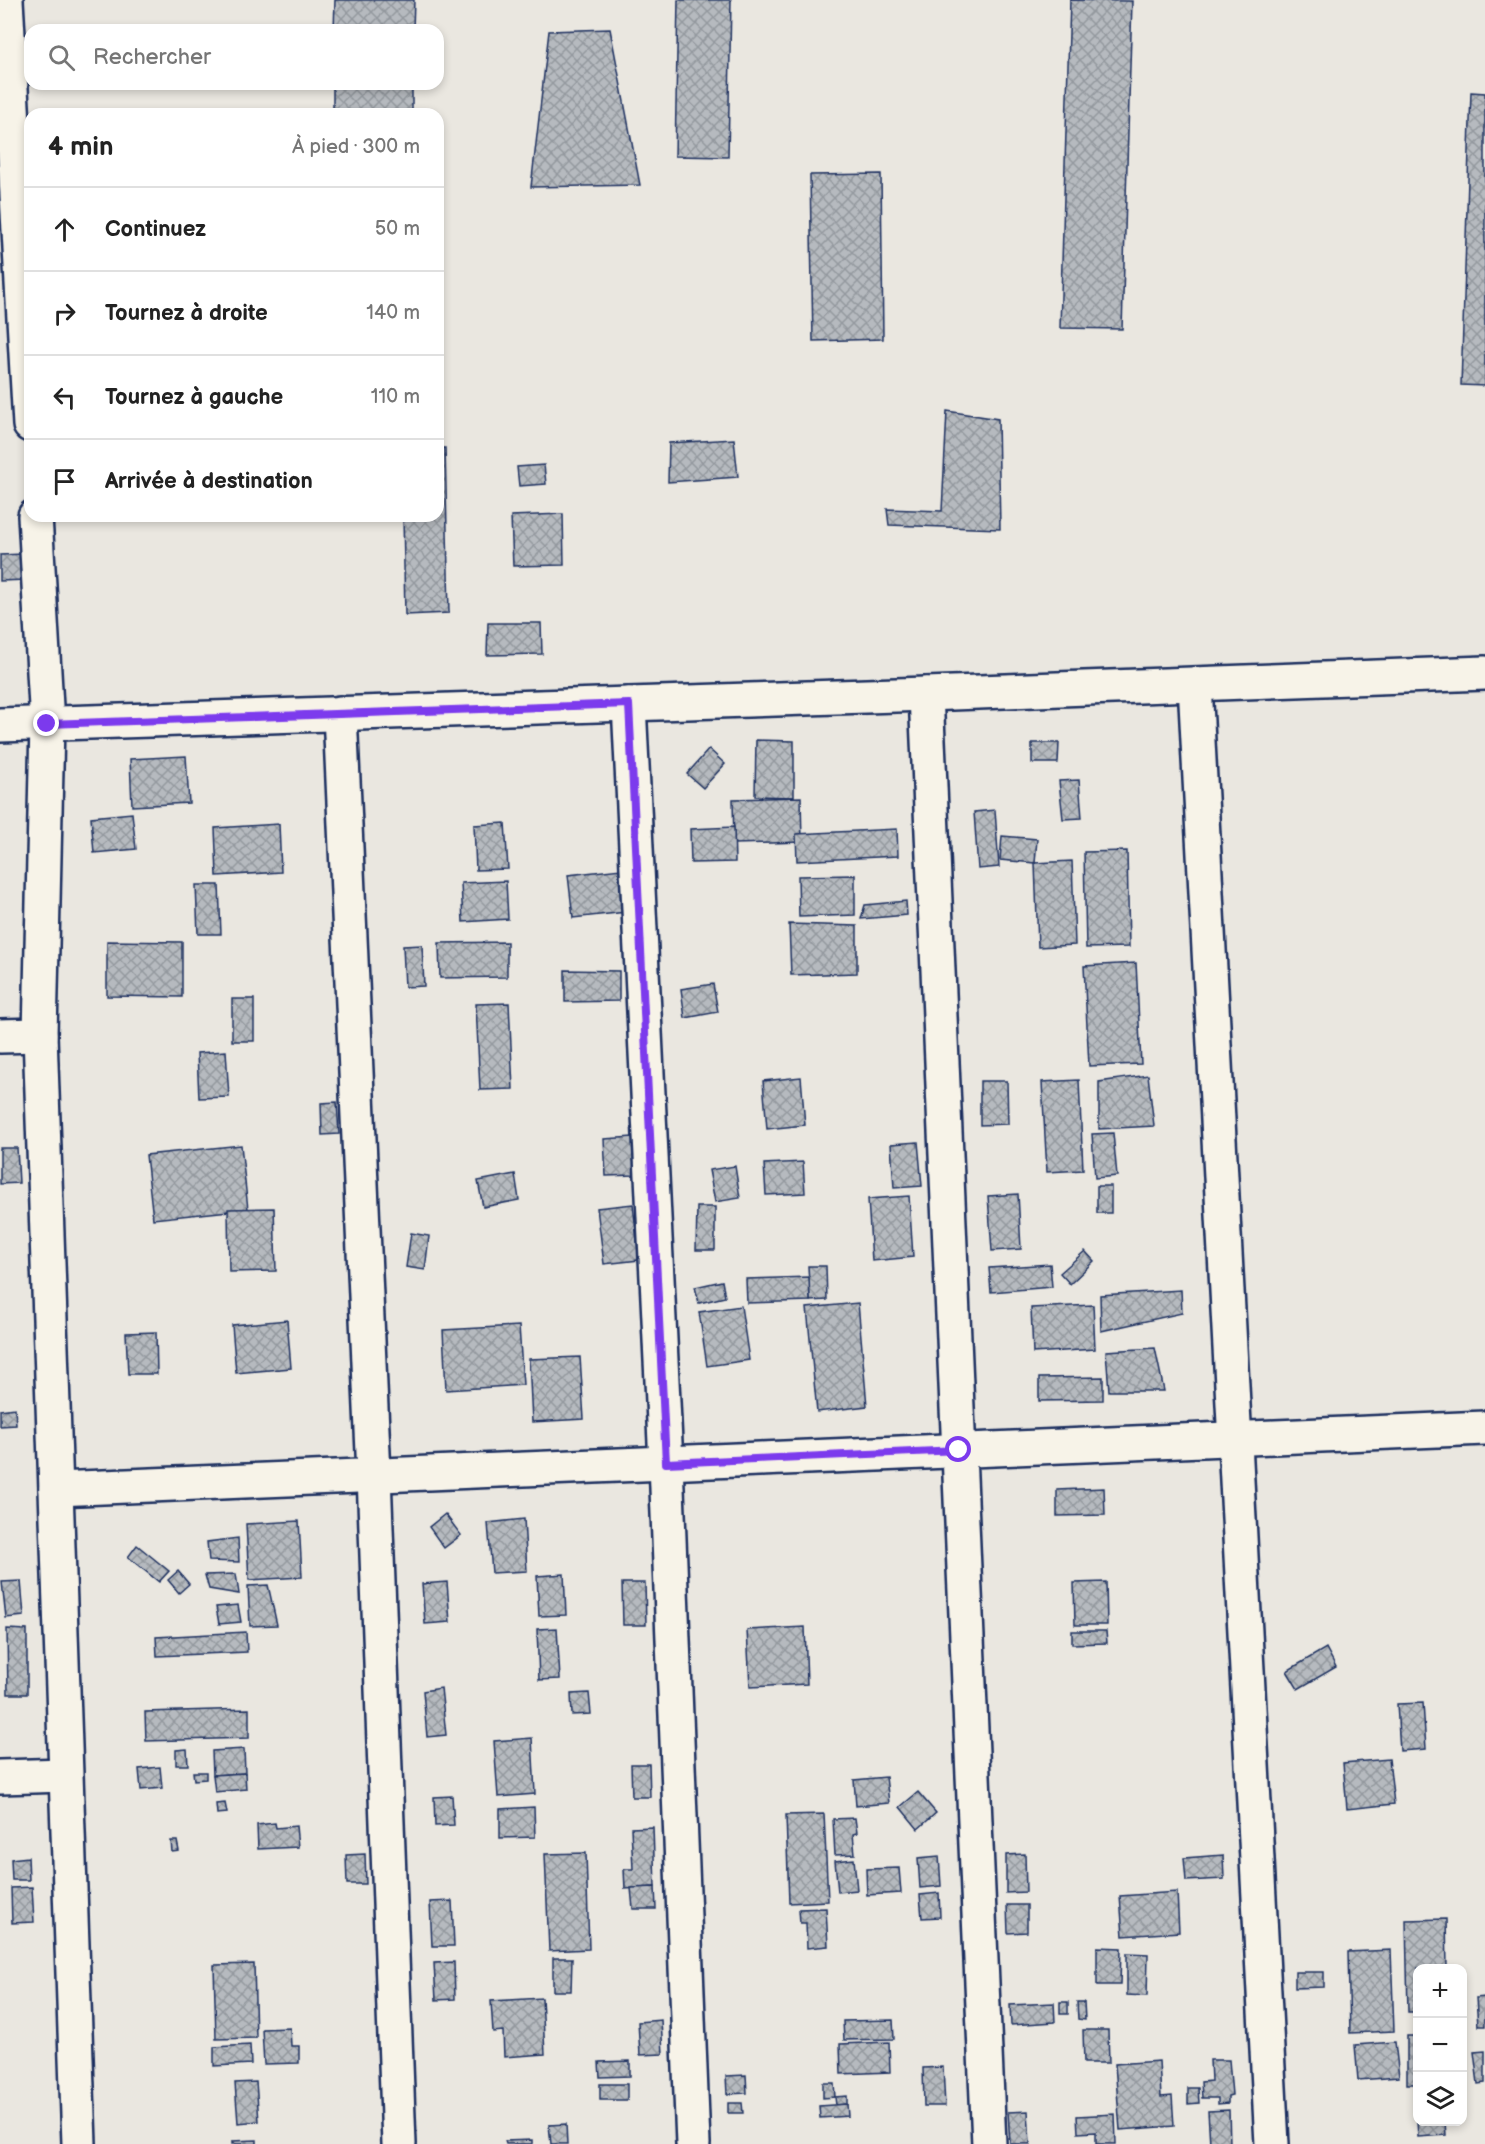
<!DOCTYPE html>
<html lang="fr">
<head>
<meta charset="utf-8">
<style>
	:root { --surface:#fff; --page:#f2f2f2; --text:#222; --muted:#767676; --line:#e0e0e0 }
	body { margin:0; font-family:"Balsamiq Sans",sans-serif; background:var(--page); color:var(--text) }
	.controls { position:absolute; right:18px; bottom:18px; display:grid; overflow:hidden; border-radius:12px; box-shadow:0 3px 9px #0003 }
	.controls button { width:54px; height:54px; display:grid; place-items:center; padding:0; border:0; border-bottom:2px solid var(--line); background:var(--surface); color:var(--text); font:30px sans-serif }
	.stop { position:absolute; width:18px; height:18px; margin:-14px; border:4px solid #7c3aed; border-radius:50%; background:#fff }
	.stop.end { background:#7c3aed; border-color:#fff; box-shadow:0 2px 6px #0008 }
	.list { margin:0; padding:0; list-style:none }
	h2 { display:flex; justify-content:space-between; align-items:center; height:78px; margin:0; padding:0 24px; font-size:26px }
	h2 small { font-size:20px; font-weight:400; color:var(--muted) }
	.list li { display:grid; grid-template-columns:39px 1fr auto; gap:18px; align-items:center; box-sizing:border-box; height:84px; padding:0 24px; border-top:2px solid var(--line) }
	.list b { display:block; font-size:22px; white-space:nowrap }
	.list em { font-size:20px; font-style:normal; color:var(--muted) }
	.icon { flex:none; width:33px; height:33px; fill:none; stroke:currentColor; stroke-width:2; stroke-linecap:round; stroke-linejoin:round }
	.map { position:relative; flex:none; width:1485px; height:2144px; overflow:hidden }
	.search { position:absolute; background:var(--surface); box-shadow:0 3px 9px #0003; left:24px; top:24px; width:420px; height:66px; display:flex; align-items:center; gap:15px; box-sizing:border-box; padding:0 21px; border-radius:18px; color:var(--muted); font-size:22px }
	.panel { position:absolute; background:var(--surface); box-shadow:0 3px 9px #0003; left:24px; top:108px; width:420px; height:414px; border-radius:18px }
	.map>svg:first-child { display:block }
</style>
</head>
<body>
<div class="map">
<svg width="1485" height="2144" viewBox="0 0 1485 2144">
	<defs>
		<pattern id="building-cross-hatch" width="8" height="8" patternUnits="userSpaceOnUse" patternTransform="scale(1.5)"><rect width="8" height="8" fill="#b6babf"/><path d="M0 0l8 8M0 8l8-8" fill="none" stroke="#93989e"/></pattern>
	</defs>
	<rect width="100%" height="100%" fill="#eae7e0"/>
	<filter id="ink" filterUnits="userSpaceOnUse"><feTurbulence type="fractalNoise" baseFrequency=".0167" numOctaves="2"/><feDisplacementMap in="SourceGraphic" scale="12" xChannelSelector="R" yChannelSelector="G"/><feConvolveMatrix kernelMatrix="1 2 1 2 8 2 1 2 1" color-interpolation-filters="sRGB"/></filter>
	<g filter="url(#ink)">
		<g fill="url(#building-cross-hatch)" stroke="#1b2f5e" stroke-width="1.5">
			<polygon points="335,0 414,0 413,30 334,30"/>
			<polygon points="678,0 731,0 728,157 675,156"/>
			<polygon points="1070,0 1132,1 1122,329 1060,328"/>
			<polygon points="610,29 640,185 531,187 549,31"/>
			<rect x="333" y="84" width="79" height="30"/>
			<polygon points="1471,92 1485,93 1485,386 1461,385"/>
			<polygon points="881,174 883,339 813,341 810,175"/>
			<polygon points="947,411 998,419 1000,529 889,525 887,509 942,511"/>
			<polygon points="734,439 738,477 668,482 669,443"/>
			<polygon points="438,448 445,448 449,613 405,615 403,516 438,516"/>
			<polygon points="544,465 546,484 519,486 517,467"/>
			<polygon points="563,514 564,565 513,566 511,516"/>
			<polygon points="24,554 26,580 0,581 0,555"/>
			<polygon points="488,623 541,623 542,654 487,655"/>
			<polygon points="756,740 794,741 794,797 755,796"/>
			<polygon points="1032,743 1059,743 1058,763 1032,763"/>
			<polygon points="709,749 725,764 703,788 687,774"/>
			<polygon points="186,756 189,803 132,806 130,759"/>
			<polygon points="1079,780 1082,818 1063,819 1059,781"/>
			<polygon points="801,797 802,842 734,844 733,799"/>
			<polygon points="995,810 999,867 978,869 974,812"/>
			<polygon points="132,813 136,849 94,853 91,817"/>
			<polygon points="505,823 508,869 476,870 474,825"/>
			<polygon points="279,824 281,872 217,876 215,828"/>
			<polygon points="734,827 735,862 691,863 690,829"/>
			<polygon points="897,829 898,856 797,861 796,834"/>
			<polygon points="1002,836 1037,839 1035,863 1000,860"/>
			<polygon points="1127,851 1129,947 1086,948 1084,852"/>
			<polygon points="1072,861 1075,945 1038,947 1035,863"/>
			<polygon points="621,869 626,912 573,918 568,875"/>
			<polygon points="855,875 855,915 799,917 798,876"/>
			<polygon points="506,881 508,919 463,922 461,883"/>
			<polygon points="196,885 219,885 221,934 198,934"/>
			<polygon points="906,901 907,915 861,919 865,905"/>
			<polygon points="789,924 857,926 857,973 791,975"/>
			<polygon points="107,941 182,942 182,997 107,996"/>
			<polygon points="507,942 507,977 440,978 439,943"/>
			<polygon points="422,945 424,986 405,987 403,946"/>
			<polygon points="1136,963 1141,1064 1089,1066 1084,966"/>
			<polygon points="565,970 619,971 619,1001 565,1002"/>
			<polygon points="713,984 718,1012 685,1018 681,989"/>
			<rect x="232" y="999" width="22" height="42"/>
			<polygon points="509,1003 513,1089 480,1090 476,1004"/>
			<polygon points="226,1051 229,1097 199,1098 197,1053"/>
			<polygon points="1148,1075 1154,1126 1099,1129 1099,1082"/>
			<polygon points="801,1077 805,1125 767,1129 763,1081"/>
			<polygon points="1079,1080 1083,1170 1047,1172 1042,1082"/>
			<polygon points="980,1081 1007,1081 1008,1124 980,1125"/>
			<polygon points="337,1102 339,1134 322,1135 321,1103"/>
			<polygon points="1113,1133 1117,1176 1095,1178 1092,1134"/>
			<polygon points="633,1137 635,1175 606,1176 604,1139"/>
			<polygon points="918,1142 922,1186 894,1188 891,1144"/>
			<polygon points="241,1145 248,1209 153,1219 146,1155"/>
			<polygon points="0,1148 17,1148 19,1183 0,1184"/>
			<polygon points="803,1162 805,1193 766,1195 764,1164"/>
			<polygon points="735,1166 740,1198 715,1202 709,1170"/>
			<polygon points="515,1174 519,1200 483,1207 478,1181"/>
			<rect x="1097" y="1186" width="14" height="27"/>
			<polygon points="1018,1194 1021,1249 992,1251 988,1196"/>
			<polygon points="909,1196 913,1257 872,1261 868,1199"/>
			<polygon points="633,1204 639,1260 604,1264 597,1208"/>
			<polygon points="697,1207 715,1207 715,1250 696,1250"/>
			<polygon points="274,1208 276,1271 229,1272 228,1209"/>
			<polygon points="411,1233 429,1236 425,1270 406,1267"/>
			<polygon points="1085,1251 1094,1261 1070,1284 1060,1273"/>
			<polygon points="1050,1264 1052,1287 991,1292 989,1268"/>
			<polygon points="808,1266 826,1266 827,1300 810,1301"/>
			<polygon points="809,1277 810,1301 747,1303 746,1279"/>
			<polygon points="722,1281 725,1297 699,1303 695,1287"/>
			<polygon points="1181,1290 1182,1313 1101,1331 1100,1295"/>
			<polygon points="858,1303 867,1406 817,1412 807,1308"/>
			<polygon points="1093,1305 1095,1349 1033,1353 1031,1308"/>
			<polygon points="741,1306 749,1360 707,1366 699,1312"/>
			<polygon points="287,1320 291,1368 236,1373 232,1325"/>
			<polygon points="519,1326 523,1385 446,1390 443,1330"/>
			<polygon points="156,1332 157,1374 128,1374 126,1333"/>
			<polygon points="1155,1348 1164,1391 1109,1391 1106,1351"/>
			<polygon points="580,1357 584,1419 532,1422 529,1359"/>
			<polygon points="1103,1377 1103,1400 1039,1401 1039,1378"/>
			<polygon points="15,1408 16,1425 0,1426 0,1410"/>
			<polygon points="1104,1488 1105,1515 1057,1516 1057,1490"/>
			<polygon points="445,1514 461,1535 444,1548 429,1527"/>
			<polygon points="524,1519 527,1571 492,1573 488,1523"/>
			<polygon points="299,1521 302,1577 249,1580 246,1524"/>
			<polygon points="238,1538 239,1562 209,1561 207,1542"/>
			<polygon points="137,1545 169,1571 159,1582 128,1557"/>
			<polygon points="178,1571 189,1584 179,1593 168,1580"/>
			<polygon points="236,1574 239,1594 209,1589 205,1575"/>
			<polygon points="564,1574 566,1615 539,1616 537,1576"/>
			<polygon points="21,1581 24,1616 6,1618 2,1582"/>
			<polygon points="447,1582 450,1622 425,1624 422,1584"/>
			<polygon points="1106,1582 1107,1625 1075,1625 1074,1583"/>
			<polygon points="622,1583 645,1583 646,1625 623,1625"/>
			<polygon points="268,1585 277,1625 250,1626 248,1586"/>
			<polygon points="238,1605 241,1622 219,1624 216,1607"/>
			<polygon points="805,1627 807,1684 750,1687 747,1630"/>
			<polygon points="557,1628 560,1679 539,1680 537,1629"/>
			<polygon points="7,1629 27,1630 27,1694 8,1694"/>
			<polygon points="1072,1631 1106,1631 1107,1643 1072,1644"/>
			<polygon points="246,1632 247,1652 157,1656 156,1637"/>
			<polygon points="1326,1648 1336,1667 1298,1689 1287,1671"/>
			<polygon points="441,1688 446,1735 427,1737 423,1691"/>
			<polygon points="589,1693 591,1714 572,1715 571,1694"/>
			<polygon points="1423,1703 1426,1749 1400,1751 1397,1704"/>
			<polygon points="249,1709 249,1738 146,1741 145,1712"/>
			<polygon points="532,1738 535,1794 498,1797 494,1741"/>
			<polygon points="187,1749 188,1765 176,1765 176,1750"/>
			<polygon points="244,1749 245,1773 213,1775 212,1751"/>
			<polygon points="1389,1759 1394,1804 1347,1809 1343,1763"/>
			<polygon points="631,1764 649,1764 650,1797 632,1797"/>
			<polygon points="160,1767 162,1788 141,1790 139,1769"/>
			<polygon points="193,1772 206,1772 206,1779 194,1780"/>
			<polygon points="245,1773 246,1789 215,1792 213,1775"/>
			<polygon points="886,1777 889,1803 856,1806 854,1780"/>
			<polygon points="918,1792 936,1813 918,1829 900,1807"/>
			<polygon points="452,1796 454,1825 435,1826 434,1797"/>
			<polygon points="225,1803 227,1813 217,1814 216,1804"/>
			<polygon points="534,1807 535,1837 500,1838 500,1809"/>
			<polygon points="824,1814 828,1901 789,1903 786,1815"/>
			<polygon points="855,1818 857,1833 853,1834 855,1854 835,1855 833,1819"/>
			<polygon points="275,1823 276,1828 296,1826 298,1847 258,1849 257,1825"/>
			<polygon points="653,1827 655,1887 625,1889 624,1869 633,1869 631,1828"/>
			<polygon points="171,1841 177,1841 179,1851 172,1852"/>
			<polygon points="586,1853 589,1949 549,1951 545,1854"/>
			<polygon points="365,1854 366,1884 347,1884 346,1855"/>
			<polygon points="1025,1854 1026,1892 1006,1893 1006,1855"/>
			<polygon points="1223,1855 1224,1879 1186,1881 1184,1858"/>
			<polygon points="939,1856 941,1886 920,1888 918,1858"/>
			<polygon points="28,1857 29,1880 12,1880 11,1859"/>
			<polygon points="854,1859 857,1890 838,1892 835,1861"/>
			<polygon points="899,1868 901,1893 867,1895 866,1869"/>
			<polygon points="32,1887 34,1922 12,1923 11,1888"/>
			<polygon points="655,1887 656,1909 633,1909 631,1888"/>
			<polygon points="1177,1892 1179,1932 1123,1936 1120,1896"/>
			<polygon points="939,1893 940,1917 922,1918 920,1895"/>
			<polygon points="452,1901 454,1946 432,1946 430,1902"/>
			<polygon points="1007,1905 1027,1905 1027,1932 1008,1933"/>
			<polygon points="826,1908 828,1946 807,1948 806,1923 800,1923 799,1909"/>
			<polygon points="1446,1919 1447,1968 1418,1968 1418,2012 1408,2012 1406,1920"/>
			<polygon points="1097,1947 1121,1948 1120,1985 1097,1985"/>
			<polygon points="1391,1950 1394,2031 1350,2033 1348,1952"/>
			<polygon points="1127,1953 1148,1954 1147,1996 1127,1995"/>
			<polygon points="553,1958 572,1958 571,1991 553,1991"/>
			<polygon points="454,1962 455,1999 436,2000 434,1963"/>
			<polygon points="254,1964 256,2038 216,2039 214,1965"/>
			<polygon points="1295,1972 1324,1972 1324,1987 1295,1988"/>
			<polygon points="1485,1997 1485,2026 1478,2026 1476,1998"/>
			<polygon points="542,1998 545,2054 504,2057 503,2031 493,2032 491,2001"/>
			<rect x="1060" y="2002" width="8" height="12"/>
			<polygon points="1077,2002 1084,2002 1085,2020 1078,2019"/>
			<polygon points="1054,2003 1055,2022 1011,2025 1010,2005"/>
			<polygon points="661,2020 663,2054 640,2055 638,2022"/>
			<polygon points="893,2020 894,2039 844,2040 843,2021"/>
			<polygon points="290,2028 291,2046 299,2046 299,2063 264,2064 262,2029"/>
			<polygon points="1083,2030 1108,2030 1109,2063 1084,2063"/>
			<rect x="1407" y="2036" width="11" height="48"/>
			<polygon points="889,2042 890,2072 841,2074 840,2044"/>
			<polygon points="1395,2042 1399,2077 1358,2080 1355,2045"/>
			<polygon points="250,2045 251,2064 214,2066 214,2047"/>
			<polygon points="1485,2051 1485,2083 1478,2084 1474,2052"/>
			<polygon points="1210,2060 1229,2060 1232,2095 1228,2096 1228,2103 1218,2104 1218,2098 1202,2098 1201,2082 1211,2081"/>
			<polygon points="630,2061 630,2076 600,2077 599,2062"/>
			<polygon points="1159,2061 1161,2097 1172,2096 1174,2126 1120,2130 1115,2064"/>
			<polygon points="943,2067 945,2106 924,2106 923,2068"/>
			<polygon points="746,2075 747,2093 727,2094 726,2076"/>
			<polygon points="256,2082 259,2121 238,2123 235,2083"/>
			<polygon points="823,2083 834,2083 835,2097 823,2098"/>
			<rect x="600" y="2084" width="27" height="16"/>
			<polygon points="1188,2088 1198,2088 1199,2103 1188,2104"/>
			<polygon points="847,2096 847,2104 836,2105 835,2097"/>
			<polygon points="728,2103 742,2103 743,2113 728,2113"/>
			<polygon points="847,2104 848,2116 820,2118 819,2106"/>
			<polygon points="1229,2110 1230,2144 1210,2144 1208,2111"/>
			<polygon points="1028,2111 1030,2144 1010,2144 1008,2112"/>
			<polygon points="1115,2114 1116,2144 1096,2144 1096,2132 1078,2133 1077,2116"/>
			<polygon points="1417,2121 1445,2122 1446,2135 1418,2137"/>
			<polygon points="566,2124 567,2144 551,2144 549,2125"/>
			<polygon points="257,2140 257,2144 232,2144 232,2141"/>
			<polygon points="532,2140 532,2144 506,2144 505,2141"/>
		</g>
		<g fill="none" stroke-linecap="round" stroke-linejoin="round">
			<g stroke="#1b2f5e" stroke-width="38">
				<g id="minor">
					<polyline points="6,0 30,425"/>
					<polyline points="35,516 47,724 40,1035 79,2144"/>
					<polyline points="1195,684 1272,2144"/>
					<polyline points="926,694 989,2144"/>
					<polyline points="629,704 666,1463 693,2144"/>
					<polyline points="340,713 374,1475 399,2144"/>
					<polyline points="0,725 926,694 1485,673"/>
					<polyline points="0,1036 40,1035"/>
					<polyline points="56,1489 1485,1428"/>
					<polyline points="0,1777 65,1775"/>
				</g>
			</g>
			<use href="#minor" stroke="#f7f3e8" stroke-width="33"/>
		</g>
	</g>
	<g fill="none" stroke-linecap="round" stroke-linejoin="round" filter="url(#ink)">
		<polyline stroke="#7c3aed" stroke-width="8" points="47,724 629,704 666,1463 959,1450"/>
	</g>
</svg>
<div class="controls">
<button>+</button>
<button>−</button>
<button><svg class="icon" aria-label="layers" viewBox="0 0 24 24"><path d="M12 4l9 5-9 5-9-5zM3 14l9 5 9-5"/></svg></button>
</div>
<div class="stop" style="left:959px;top:1450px"></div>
<div class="stop end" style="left:47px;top:724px"></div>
<div class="search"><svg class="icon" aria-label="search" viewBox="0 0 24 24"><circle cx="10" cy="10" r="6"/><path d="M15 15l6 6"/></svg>Rechercher</div>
<section class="panel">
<h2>4 min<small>À pied · 300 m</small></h2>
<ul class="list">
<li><svg class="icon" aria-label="ahead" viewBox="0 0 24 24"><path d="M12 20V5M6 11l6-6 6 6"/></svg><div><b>Continuez</b></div><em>50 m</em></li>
<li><svg class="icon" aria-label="right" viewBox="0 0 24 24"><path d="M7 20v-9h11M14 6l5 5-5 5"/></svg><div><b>Tournez à droite</b></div><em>140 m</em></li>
<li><svg class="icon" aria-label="left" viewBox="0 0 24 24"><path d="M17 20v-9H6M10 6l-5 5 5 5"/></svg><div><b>Tournez à gauche</b></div><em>110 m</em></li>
<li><svg class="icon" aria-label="arrive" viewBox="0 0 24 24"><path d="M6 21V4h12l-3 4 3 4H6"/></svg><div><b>Arrivée à destination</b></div></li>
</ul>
</section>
</div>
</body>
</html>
